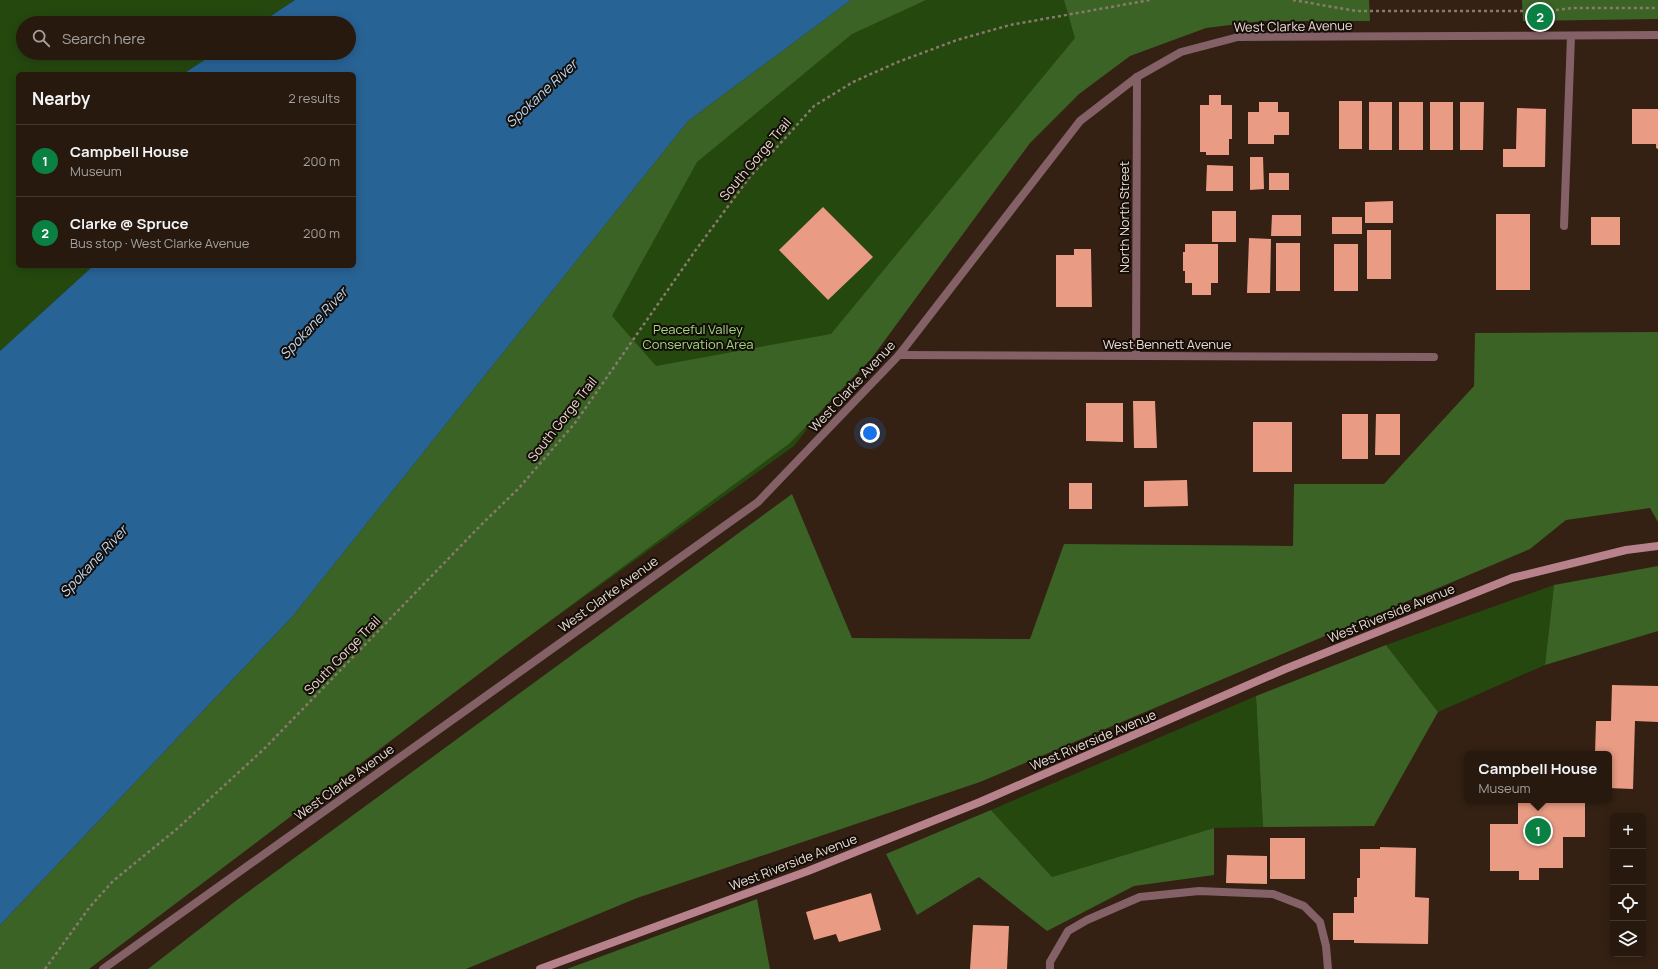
<!DOCTYPE html>
<html lang="en">
<head>
<meta charset="utf-8">
<style>
	:root { --surface:#27190e; --page:#2f2217; --text:#f1f3f6; --muted:#a4a09e; --line:#43382e; --accent:#0b8043 }
	body { margin:0; font-family:Manrope,sans-serif; background:var(--page); color:var(--text) }
	.controls { position:absolute; right:12px; bottom:12px; display:grid; overflow:hidden; border-radius:6px; box-shadow:0 2px 10px #0003 }
	.controls button { width:36px; height:36px; display:grid; place-items:center; padding:0; border:0; border-bottom:1px solid var(--line); background:var(--surface); color:var(--text); font:20px sans-serif }
	.you { position:absolute; left:870px; top:433px; width:14px; height:14px; margin:-10px; border:3px solid #fff; border-radius:50%; background:#1a73e8; box-shadow:0 0 0 6px #1a73e833 }
	.badge { display:grid; place-items:center; width:26px; height:26px; border-radius:50%; background:var(--accent); color:#fff; font-size:13px; font-weight:700 }
	.pin { position:absolute; translate:-50% -50%; border:2px solid #fff; box-shadow:0 1px 4px #0006 }
	.popup { position:absolute; left:1464px; top:751px; width:148px; height:52px; box-sizing:border-box; display:grid; place-content:center; border-radius:6px; background:var(--surface); filter:drop-shadow(0 1px 3px #0005); font-size:13px; white-space:nowrap; color:var(--muted) }
	.popup b { font-size:15px; color:var(--text) }
	.popup::after { content:''; position:absolute; left:50%; top:100%; margin-left:-8px; border:8px solid transparent; border-top-color:var(--surface) }
	.list { margin:0; padding:0; list-style:none }
	h2 { display:flex; justify-content:space-between; align-items:center; height:52px; margin:0; padding:0 16px; font-size:17px }
	h2 small { font-size:13px; font-weight:400; color:var(--muted) }
	.list li { display:grid; grid-template-columns:26px 1fr auto; gap:12px; align-items:center; box-sizing:border-box; height:72px; padding:0 16px; border-top:1px solid var(--line) }
	.list b { display:block; font-size:15px; white-space:nowrap }
	.list p { margin:0; font-size:13px; white-space:nowrap; color:var(--muted) }
	.list em { font-size:13px; font-style:normal; color:var(--muted) }
	.icon { flex:none; width:22px; height:22px; fill:none; stroke:currentColor; stroke-width:2; stroke-linecap:round; stroke-linejoin:round }
	.map { position:relative; flex:none; width:1658px; height:969px; overflow:hidden }
	.search { position:absolute; background:var(--surface); box-shadow:0 2px 10px #0003; left:16px; top:16px; width:340px; height:44px; display:flex; align-items:center; gap:10px; box-sizing:border-box; padding:0 14px; border-radius:22px; color:var(--muted); font-size:15px }
	.panel { position:absolute; background:var(--surface); box-shadow:0 2px 10px #0003; left:16px; top:72px; width:340px; height:196px; border-radius:6px }
	.map>svg:first-child { display:block }
</style>
</head>
<body>
<div class="map">
<svg width="1658" height="969" viewBox="0 0 1658 969">
	<rect width="100%" height="100%" fill="#342113"/>
	<g fill="#25480f">
		<polygon points="0,0 295,0 260,23 23,23 23,53 215,53 183,74 18,74 18,266 93,266 0,351"/>
		<polygon points="851,0 1368,0 1191,20 1105,61 1036,132 794,446 524,640 292,617 688,121"/>
		<polygon points="1554,585 1545,665 1438,712 1386,645"/>
		<polygon points="1256,696 1263,827 1214,828 1052,877 991,810"/>
	</g>
	<g fill="#3b6326">
		<polygon points="851,0 926,0 852,34 697,162 612,316 656,366 831,334 1075,38 1064,0 1369,0 1370,21 1263,21 1206,28 1130,56 1079,94 1030,143 871,359 790,443 520,643 89,969 0,969 0,925 292,617 688,121"/>
		<polygon points="1522,0 1658,0 1658,19 1523,21"/>
		<polygon points="1658,332 1658,522 1650,508 1566,520 1530,549 980,782 637,898 466,969 148,969 237,900 792,494 852,638 1030,639 1064,544 1293,546 1294,484 1384,484 1474,386 1475,333"/>
		<polygon points="1658,566 1658,631 1545,665 1554,585"/>
		<polygon points="1386,645 1438,712 1374,826 1263,827 1256,696"/>
		<polygon points="991,810 1052,877 1214,828 1214,875 1134,886 1047,931 979,877 917,915 886,854"/>
		<polygon points="757,899 770,969 567,969"/>
	</g>
	<polygon fill="#286395" points="295,0 851,0 688,121 292,617 0,925 0,351 93,266 354,266 354,74 183,74 215,53 349,53 349,23 260,23"/>
	<g fill="#e99b83">
		<polygon points="1209,95 1221,95 1221,105 1232,105 1232,139 1229,139 1229,155 1206,155 1206,152 1200,152 1200,105 1209,105"/>
		<rect x="1339" y="101" width="23" height="48"/>
		<polygon points="1259,102 1278,102 1278,112 1289,112 1289,135 1274,135 1274,144 1248,144 1248,112 1259,112"/>
		<rect x="1369" y="102" width="23" height="48"/>
		<rect x="1399" y="102" width="24" height="48"/>
		<rect x="1430" y="102" width="23" height="48"/>
		<polygon points="1460,102 1484,102 1483,150 1460,150"/>
		<polygon points="1517,108 1546,109 1545,167 1503,167 1503,149 1516,149"/>
		<polygon points="1632,109 1658,109 1658,149 1656,148 1656,144 1632,144"/>
		<polygon points="1250,157 1263,157 1264,189 1250,190"/>
		<polygon points="1207,165 1233,166 1233,191 1206,191"/>
		<rect x="1269" y="173" width="20" height="17"/>
		<polygon points="1393,201 1393,223 1365,223 1365,202"/>
		<polygon points="823,207 873,257 828,300 779,250"/>
		<rect x="1212" y="211" width="24" height="31"/>
		<rect x="1496" y="214" width="34" height="76"/>
		<polygon points="1272,215 1301,215 1301,236 1271,236"/>
		<rect x="1332" y="217" width="30" height="17"/>
		<rect x="1591" y="217" width="29" height="28"/>
		<rect x="1367" y="230" width="24" height="49"/>
		<polygon points="1249,238 1271,239 1270,293 1247,293"/>
		<rect x="1276" y="243" width="24" height="48"/>
		<polygon points="1185,244 1218,244 1218,283 1211,283 1211,295 1192,295 1192,283 1185,283 1185,271 1183,271 1183,252 1185,252"/>
		<rect x="1334" y="244" width="24" height="47"/>
		<polygon points="1074,249 1091,249 1092,307 1056,307 1056,255 1074,255"/>
		<polygon points="1133,401 1155,401 1157,448 1134,448"/>
		<polygon points="1086,403 1123,403 1123,442 1086,441"/>
		<rect x="1342" y="414" width="26" height="45"/>
		<polygon points="1376,414 1400,414 1400,455 1375,455"/>
		<rect x="1253" y="422" width="39" height="50"/>
		<polygon points="1187,480 1188,506 1144,507 1144,481"/>
		<rect x="1069" y="483" width="23" height="26"/>
		<polygon points="1612,685 1658,686 1658,722 1635,721 1633,789 1609,788 1609,754 1595,754 1596,721 1611,721"/>
		<polygon points="1518,800 1585,800 1585,837 1563,837 1563,868 1539,868 1539,880 1519,880 1519,871 1490,871 1490,824 1518,824"/>
		<rect x="1270" y="838" width="35" height="41"/>
		<polygon points="1380,847 1416,848 1415,897 1429,898 1428,944 1354,943 1354,940 1333,940 1333,913 1354,913 1354,897 1357,897 1357,878 1360,878 1360,849 1380,849"/>
		<polygon points="1227,855 1267,856 1267,884 1226,883"/>
		<polygon points="871,893 881,930 839,942 836,934 814,940 806,912"/>
		<polygon points="973,925 1009,926 1007,969 970,969"/>
	</g>
	<g fill="none" stroke-linecap="round" stroke-linejoin="round">
		<g stroke="#8a7a6e" stroke-width="2.5" stroke-dasharray="3 3" stroke-linecap="butt">
			<polyline points="1293,0 1356,11 1548,11 1573,8 1658,8"/>
			<polyline points="45,969 89,908 113,881 178,828 264,749 480,526 519,488 575,423 695,251 749,178 814,106 853,82 898,62 957,40 1010,25 1150,0"/>
		</g>
		<g stroke="#836167" stroke-width="8">
			<polyline points="1564,226 1571,36"/>
			<polyline points="1050,969 1050,962 1068,931 1087,920 1140,897 1199,891 1273,894 1304,906 1320,922 1326,946 1328,969"/>
		</g>
		<g stroke="#836167" stroke-width="8">
			<polyline points="899,355 1434,357"/>
			<polyline points="1136,356 1137,77"/>
			<polyline points="103,969 758,502 899,355 1080,121 1137,77 1181,52 1238,37 1658,35"/>
		</g>
		<polyline stroke="#b8828c" stroke-width="8" points="540,969 808,871 980,802 1285,669 1512,578 1626,550 1658,546"/>
	</g>
	<g text-anchor="middle" dominant-baseline="central" stroke-width="4" stroke-linejoin="round" paint-order="stroke">
		<g font-size="13" fill="#e9dcd3" stroke="#150d07">
			<text transform="translate(1293 26) rotate(-1)">West Clarke Avenue</text>
			<text transform="translate(755 159) rotate(-50)">South Gorge Trail</text>
			<text transform="translate(1124 217) rotate(-90)">North North Street</text>
			<text x="1167" y="344">West Bennett Avenue</text>
			<text transform="translate(852 386) rotate(-47)">West Clarke Avenue</text>
			<text transform="translate(562 419) rotate(-52)">South Gorge Trail</text>
			<text transform="translate(608 594) rotate(-36)">West Clarke Avenue</text>
			<text transform="translate(1391 613) rotate(-22)">West Riverside Avenue</text>
			<text transform="translate(342 655) rotate(-46)">South Gorge Trail</text>
			<text transform="translate(1093 740) rotate(-23)">West Riverside Avenue</text>
			<text transform="translate(344 782) rotate(-36)">West Clarke Avenue</text>
			<text transform="translate(793 862) rotate(-21)">West Riverside Avenue</text>
		</g>
		<g font-size="13" fill="#a0da83" stroke="#150d07">
			<text x="698" y="329">Peaceful Valley<tspan x="698" dy="15">Conservation Area</tspan></text>
		</g>
		<g font-size="14" font-style="italic" fill="#bad9f6" stroke="#150d07">
			<text transform="translate(541 93) rotate(-43)">Spokane River</text>
			<text transform="translate(313 323) rotate(-47)">Spokane River</text>
			<text transform="translate(93 561) rotate(-47)">Spokane River</text>
		</g>
	</g>
</svg>
<div class="controls">
<button>+</button>
<button>−</button>
<button><svg class="icon" aria-label="locate" viewBox="0 0 24 24"><circle cx="12" cy="12" r="6"/><path d="M12 2v4M12 18v4M2 12h4M18 12h4"/></svg></button>
<button><svg class="icon" aria-label="layers" viewBox="0 0 24 24"><path d="M12 4l9 5-9 5-9-5zM3 14l9 5 9-5"/></svg></button>
</div>
<div class="you"></div>
<div class="pin badge" style="left:1538px;top:831px">1</div>
<div class="popup"><b>Campbell House</b>Museum</div>
<div class="pin badge" style="left:1540px;top:17px">2</div>
<div class="search"><svg class="icon" aria-label="search" viewBox="0 0 24 24"><circle cx="10" cy="10" r="6"/><path d="M15 15l6 6"/></svg>Search here</div>
<section class="panel">
<h2>Nearby<small>2 results</small></h2>
<ul class="list">
<li><span class="badge">1</span><div><b>Campbell House</b><p>Museum</p></div><em>200 m</em></li>
<li><span class="badge">2</span><div><b>Clarke @ Spruce</b><p>Bus stop · West Clarke Avenue</p></div><em>200 m</em></li>
</ul>
</section>
</div>
</body>
</html>
